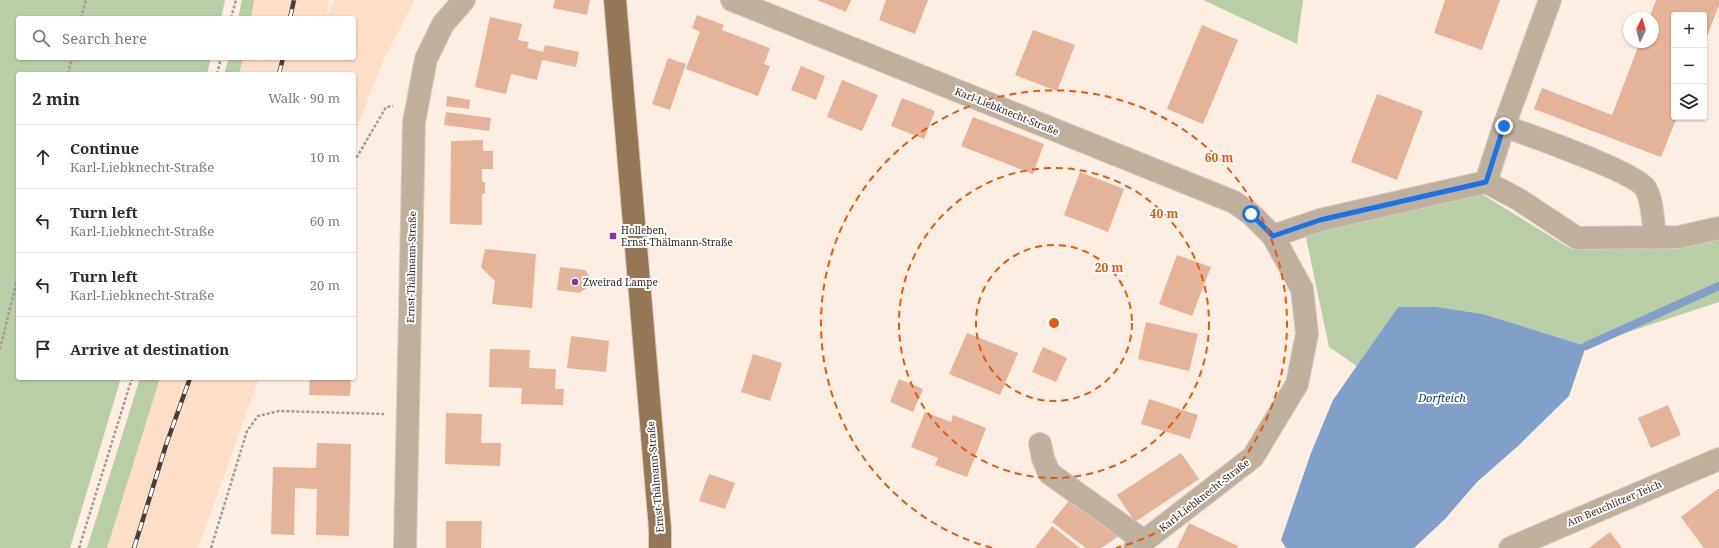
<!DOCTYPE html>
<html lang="en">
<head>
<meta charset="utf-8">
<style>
	:root { --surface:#fff; --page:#f7f7f7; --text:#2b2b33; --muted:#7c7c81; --line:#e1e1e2 }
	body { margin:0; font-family:"Noto Serif",serif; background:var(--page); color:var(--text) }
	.controls { position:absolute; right:12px; top:12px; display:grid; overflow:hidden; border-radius:4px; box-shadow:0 1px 3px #0004 }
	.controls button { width:36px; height:36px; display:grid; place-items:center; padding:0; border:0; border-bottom:1px solid var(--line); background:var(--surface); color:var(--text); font:20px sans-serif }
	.compass { position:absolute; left:1623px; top:12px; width:36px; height:36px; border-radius:50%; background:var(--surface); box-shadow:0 1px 3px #0004; rotate:5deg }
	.stop { position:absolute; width:12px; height:12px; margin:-9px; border:3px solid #1a73e8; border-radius:50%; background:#fff }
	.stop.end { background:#1a73e8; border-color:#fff; box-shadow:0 1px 4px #0008 }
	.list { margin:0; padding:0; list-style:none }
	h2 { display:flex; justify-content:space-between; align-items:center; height:52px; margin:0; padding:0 16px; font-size:17px }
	h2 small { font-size:13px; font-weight:400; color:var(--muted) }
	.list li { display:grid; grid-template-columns:26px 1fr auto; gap:12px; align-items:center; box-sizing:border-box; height:64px; padding:0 16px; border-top:1px solid var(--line) }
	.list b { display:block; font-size:15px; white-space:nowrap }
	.list p { margin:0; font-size:13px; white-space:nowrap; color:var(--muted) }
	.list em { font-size:13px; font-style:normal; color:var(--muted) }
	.icon { flex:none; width:22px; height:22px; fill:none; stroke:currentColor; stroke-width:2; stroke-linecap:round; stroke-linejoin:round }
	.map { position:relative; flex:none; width:1719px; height:548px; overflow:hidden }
	.search { position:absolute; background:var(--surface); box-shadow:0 1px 3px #0004; left:16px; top:16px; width:340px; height:44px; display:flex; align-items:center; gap:10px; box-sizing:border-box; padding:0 14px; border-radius:4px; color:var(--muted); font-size:15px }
	.panel { position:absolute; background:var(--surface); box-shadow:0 1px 3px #0004; left:16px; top:72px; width:340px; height:308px; border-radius:4px }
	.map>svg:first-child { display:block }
</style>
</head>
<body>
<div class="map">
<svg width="1719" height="548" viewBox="0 0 1719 548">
	<rect width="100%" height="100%" fill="#fdeee4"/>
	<g fill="#fddec8">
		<polygon points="254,0 328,0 327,15 335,0 415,0 383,61 354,135 354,74 239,74 243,58 354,58 354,18 251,18"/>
		<polygon points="160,378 259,378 198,548 107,548"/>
	</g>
	<g fill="#b9cda7">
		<polygon points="0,0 225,0 221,18 18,18 18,58 211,58 207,74 18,74 18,378 121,378 70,548 0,548"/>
		<polygon points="242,0 254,0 251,18 238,18"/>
		<polygon points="1203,0 1303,0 1297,44"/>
		<polygon points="229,58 243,58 239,74 224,74"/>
		<polygon points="1480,193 1571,249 1719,234 1719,302 1586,346 1483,314 1437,307 1398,307 1357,366 1329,347 1305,233"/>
		<polygon points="140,378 160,378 107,548 87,548"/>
	</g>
	<polygon fill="#80a0c9" points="1398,307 1437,307 1483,314 1586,346 1569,396 1518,446 1477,482 1445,519 1414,548 1286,548 1281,540 1311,453 1333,400"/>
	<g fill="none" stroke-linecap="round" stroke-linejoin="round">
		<polyline stroke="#80a0c9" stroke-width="8" points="1586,346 1719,286"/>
	</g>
	<g fill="#e5b398">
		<polygon points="555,0 590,0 587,15 553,8"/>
		<polygon points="817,0 851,0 846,12"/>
		<polygon points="886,0 928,0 915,34 879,20"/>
		<polygon points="1445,0 1500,0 1482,50 1434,33"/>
		<polygon points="1656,0 1719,0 1719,5 1704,44 1704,15 1674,15 1674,117 1677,117 1661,157 1534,109 1542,88 1612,115 1640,42 1653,42 1653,18 1649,18"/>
		<polygon points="697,15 724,25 722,30 770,48 764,64 770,66 758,96 686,69 700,32 692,28"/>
		<polygon points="490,17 522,24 518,40 529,42 527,48 543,52 545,45 579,52 576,67 542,60 537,80 511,74 506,94 475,87"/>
		<polygon points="1202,25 1238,40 1203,124 1167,109"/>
		<polygon points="1033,30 1075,45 1057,91 1015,75"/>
		<polygon points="668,58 686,64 670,110 652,104"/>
		<polygon points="801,66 825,76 816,100 791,90"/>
		<polygon points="842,80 878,95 862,131 827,117"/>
		<polygon points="1377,94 1423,111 1397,180 1351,162"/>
		<polygon points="447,96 470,100 469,109 446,106"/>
		<polygon points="902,98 935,111 924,139 891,126"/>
		<polygon points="446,112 491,118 489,131 444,125"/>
		<polygon points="973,117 1044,144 1033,174 961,146"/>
		<polygon points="483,140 483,151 493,151 493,169 482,169 482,182 485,182 485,193 482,194 482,225 450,224 451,141"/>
		<polygon points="1080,172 1124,189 1108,232 1064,215"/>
		<polygon points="485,249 536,254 532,308 492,304 495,281 481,267"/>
		<polygon points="1177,255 1211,267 1192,316 1159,304"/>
		<polygon points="560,267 585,270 590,277 588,287 579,293 557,290"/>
		<polygon points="1146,322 1198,334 1189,371 1138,359"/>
		<polygon points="967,333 1018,353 1000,395 949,374"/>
		<polygon points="571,336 609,341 606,372 567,368"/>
		<polygon points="1043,347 1067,358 1056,382 1032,372"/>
		<polygon points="490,349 530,350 529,368 556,369 555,389 564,389 563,405 521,404 522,388 489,387"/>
		<polygon points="753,354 782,363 770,401 741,392"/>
		<polygon points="310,378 351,378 350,396 309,395"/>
		<polygon points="899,379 923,389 913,412 890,402"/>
		<polygon points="1149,399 1198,415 1190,439 1141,424"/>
		<polygon points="1668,405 1681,435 1651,448 1638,418"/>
		<polygon points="925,412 951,422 953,415 986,428 967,477 935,465 938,458 911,447"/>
		<polygon points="446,413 482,414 481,443 501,443 500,466 445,464"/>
		<polygon points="317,443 351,444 349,536 316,535 317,489 295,488 294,535 271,534 273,467 316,468"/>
		<polygon points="1181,453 1199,479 1135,522 1117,495"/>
		<polygon points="709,474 735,483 725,509 699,501"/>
		<polygon points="1719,488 1719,548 1704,548 1681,517"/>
		<polygon points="1071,498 1119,536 1101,548 1086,548 1052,522"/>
		<polygon points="446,521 482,521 481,548 446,548"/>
		<polygon points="1189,523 1238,546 1237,548 1177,548"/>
		<polygon points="1052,526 1080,548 1035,548"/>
		<polygon points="1610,532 1622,548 1589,548"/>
	</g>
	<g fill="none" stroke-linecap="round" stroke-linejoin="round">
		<g stroke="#d8cac1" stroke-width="24">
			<g id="minor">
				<polyline points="732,0 1234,202 1251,214 1273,236 1302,289 1307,334 1297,384 1253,457 1135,548"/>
				<path d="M1504,126C1528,135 1636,172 1646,189C1653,203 1653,222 1655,238"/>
				<polyline points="1486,182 1504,126 1550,0"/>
				<polyline points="1273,236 1320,220 1486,182 1518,199 1577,238 1679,237 1719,228"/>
				<polyline points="1040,444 1043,458 1049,473 1144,541"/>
				<polyline points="405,548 414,122 426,59 443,24 464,0"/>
				<polyline points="1510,548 1719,459"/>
			</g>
		</g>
		<g stroke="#d8cac1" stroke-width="24">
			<polyline id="major" points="615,0 660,529 660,548"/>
		</g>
		<g stroke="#a59990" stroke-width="2.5" stroke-dasharray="3 2" stroke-linecap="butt">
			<polyline points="81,18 86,0"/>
			<polyline points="231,18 236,0"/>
			<polyline points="68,74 72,58"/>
			<polyline points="217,74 221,58"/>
			<polyline points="354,162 386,107 393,106"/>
			<polyline points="0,349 18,276"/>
			<polyline points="79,548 132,378"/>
			<polyline points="211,548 247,431 258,416 279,411 384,414"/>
		</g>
		<use href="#minor" stroke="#bfb09d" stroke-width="22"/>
		<use href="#major" stroke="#947856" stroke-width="22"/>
		<g stroke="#483e37" stroke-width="4.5">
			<g id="rail">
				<polyline points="290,18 294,0"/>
				<polyline points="279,74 283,58"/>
				<polyline points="134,548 166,445 190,378"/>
			</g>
		</g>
		<use href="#rail" stroke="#fff" stroke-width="3" stroke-dasharray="9" stroke-linecap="butt"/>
	</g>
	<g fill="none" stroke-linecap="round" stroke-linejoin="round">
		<polyline stroke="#1a73e8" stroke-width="5" points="1251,214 1273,236 1320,220 1486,182 1504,126"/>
	</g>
	<g fill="none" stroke="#e8590c" stroke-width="2" stroke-dasharray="7 5">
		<circle cx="1054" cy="323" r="78"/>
		<circle cx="1054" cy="323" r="155"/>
		<path d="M992 548A233 233 0 1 1 1116 548"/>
	</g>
	<g fill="#8b35a2" stroke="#fff" stroke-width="1.5">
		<rect x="609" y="232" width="8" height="8" rx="2"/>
		<circle cx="575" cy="282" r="4"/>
	</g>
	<g text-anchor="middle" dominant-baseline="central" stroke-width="4" stroke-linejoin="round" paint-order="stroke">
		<g font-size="10" fill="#302720" stroke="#fff">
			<text transform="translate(1007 111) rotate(22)">Karl-Liebknecht-Straße</text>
			<text transform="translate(411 267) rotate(-89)">Ernst-Thälmann-Straße</text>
			<text transform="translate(655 477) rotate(-95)">Ernst-Thälmann-Straße</text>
			<text transform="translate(1204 495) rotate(-38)">Karl-Liebknecht-Straße</text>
			<text transform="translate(1614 503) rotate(-23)">Am Beuchlitzer Teich</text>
		</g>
		<g font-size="10" fill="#302720" stroke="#fff" text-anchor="start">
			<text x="621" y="230">Holleben,<tspan x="621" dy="12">Ernst-Thälmann-Straße</tspan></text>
			<text x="583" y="282">Zweirad Lampe</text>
		</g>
		<g font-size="11" font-style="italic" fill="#0c386b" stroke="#fff">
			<text x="1442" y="397">Dorfteich</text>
		</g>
	</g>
	<circle cx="1054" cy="323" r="6" fill="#e8590c" stroke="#fff" stroke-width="2"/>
	<g font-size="12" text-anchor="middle" font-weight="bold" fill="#e8590c" stroke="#fff" stroke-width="4" stroke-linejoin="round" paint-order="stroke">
		<text x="1219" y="162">60 m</text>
		<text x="1164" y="218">40 m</text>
		<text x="1109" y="272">20 m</text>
	</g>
</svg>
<div class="controls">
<button>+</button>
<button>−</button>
<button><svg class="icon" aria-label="layers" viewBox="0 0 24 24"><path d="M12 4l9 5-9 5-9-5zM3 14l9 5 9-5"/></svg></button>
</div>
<svg class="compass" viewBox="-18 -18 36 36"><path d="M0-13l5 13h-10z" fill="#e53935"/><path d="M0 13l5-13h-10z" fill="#7c7c81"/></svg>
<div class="stop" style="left:1251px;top:214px"></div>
<div class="stop end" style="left:1504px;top:126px"></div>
<div class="search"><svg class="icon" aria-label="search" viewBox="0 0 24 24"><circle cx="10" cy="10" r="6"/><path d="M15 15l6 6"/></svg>Search here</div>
<section class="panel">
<h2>2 min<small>Walk · 90 m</small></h2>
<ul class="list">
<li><svg class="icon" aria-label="ahead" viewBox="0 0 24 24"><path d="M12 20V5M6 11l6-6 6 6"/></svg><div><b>Continue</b><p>Karl-Liebknecht-Straße</p></div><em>10 m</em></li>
<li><svg class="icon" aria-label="left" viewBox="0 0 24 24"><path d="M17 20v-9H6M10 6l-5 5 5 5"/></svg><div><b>Turn left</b><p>Karl-Liebknecht-Straße</p></div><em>60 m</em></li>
<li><svg class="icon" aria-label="left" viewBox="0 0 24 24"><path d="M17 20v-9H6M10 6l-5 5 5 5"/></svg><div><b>Turn left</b><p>Karl-Liebknecht-Straße</p></div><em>20 m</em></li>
<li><svg class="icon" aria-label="arrive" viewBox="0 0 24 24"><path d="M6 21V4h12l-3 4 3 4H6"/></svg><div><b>Arrive at destination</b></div></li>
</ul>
</section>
</div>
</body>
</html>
